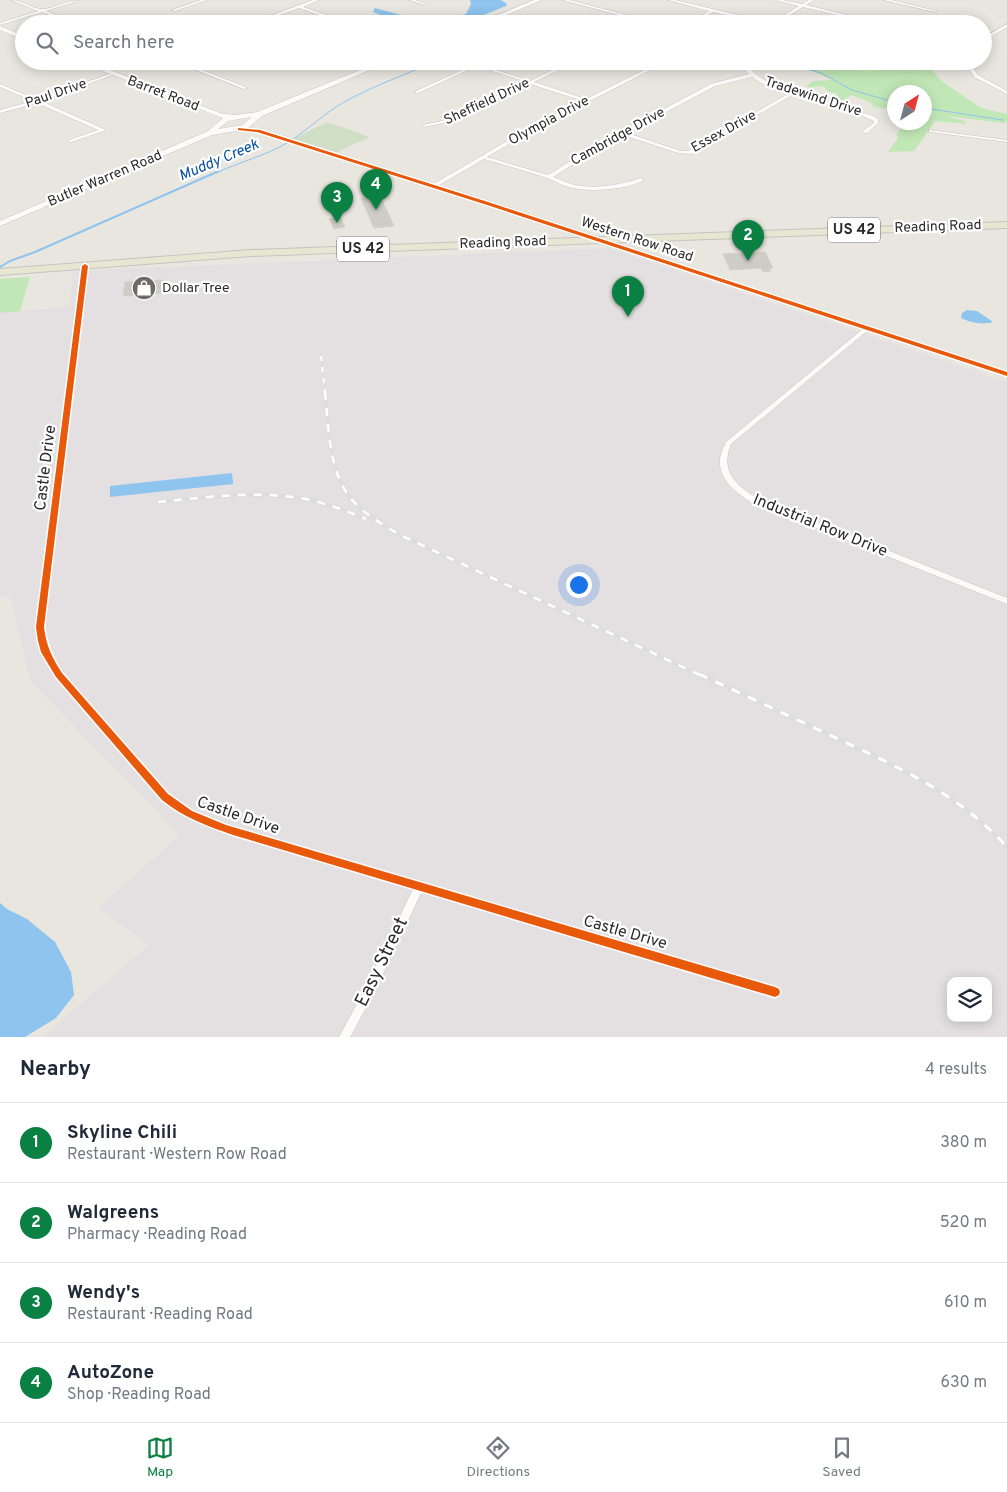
<!DOCTYPE html>
<html lang="en">
<head>
<meta charset="utf-8">
<style>
	:root { --surface:#fff; --page:#f2f2f3; --text:#1f2937; --muted:#747a83; --line:#e0e1e3; --accent:#0b8043 }
	body { margin:0; font-family:Overpass,sans-serif; background:var(--page); color:var(--text) }
	.controls { position:absolute; right:15px; bottom:15px; display:grid; overflow:hidden; border-radius:10px; box-shadow:0 2px 12px #0003 }
	.controls button { width:45px; height:45px; display:grid; place-items:center; padding:0; border:0; border-bottom:1px solid var(--line); background:var(--surface); color:var(--text); font:25px sans-serif }
	.compass { position:absolute; left:887px; top:85px; width:45px; height:45px; border-radius:50%; background:var(--surface); box-shadow:0 2px 12px #0003; rotate:36deg }
	.you { position:absolute; left:578px; top:584px; width:18px; height:18px; margin:-12px; border:4px solid #fff; border-radius:50%; background:#1a73e8; box-shadow:0 0 0 8px #1a73e833 }
	.badge { display:grid; place-items:center; width:32px; height:32px; border-radius:50%; background:var(--accent); color:#fff; font-size:16px; font-weight:700 }
	.pin { position:absolute; translate:-50% -41px; filter:drop-shadow(0 1px 2px #0008) }
	.pin::after { content:''; position:absolute; top:26px; width:18px; height:15px; background:inherit; clip-path:polygon(0 0,100% 0,50% 100%) }
	.list { margin:0; padding:0; list-style:none }
	h2 { display:flex; justify-content:space-between; align-items:center; height:65px; margin:0; padding:0 20px; font-size:21px }
	h2 small { font-size:16px; font-weight:400; color:var(--muted) }
	.list li { display:grid; grid-template-columns:32px 1fr auto; gap:15px; align-items:center; box-sizing:border-box; height:80px; padding:0 20px; border-top:1px solid var(--line) }
	.list b { display:block; font-size:19px; white-space:nowrap }
	.list p { margin:0; font-size:16px; white-space:nowrap; color:var(--muted) }
	.list em { font-size:16px; font-style:normal; color:var(--muted) }
	.icon { flex:none; width:28px; height:28px; fill:none; stroke:currentColor; stroke-width:2; stroke-linecap:round; stroke-linejoin:round }
	.map { position:relative; flex:none; width:1007px; height:1037px; overflow:hidden }
	.search { position:absolute; background:var(--surface); box-shadow:0 2px 12px #0003; left:15px; right:15px; top:15px; height:55px; display:flex; align-items:center; gap:12px; box-sizing:border-box; padding:0 18px; border-radius:28px; color:var(--muted); font-size:19px }
	.sheet { height:385px; background:var(--surface) }
	nav { display:flex; justify-content:space-around; align-items:center; box-sizing:border-box; height:70px; border-top:1px solid var(--line); background:var(--surface); font-size:14px; color:var(--muted) }
	nav a { display:grid; justify-items:center; gap:2px }
	nav .on { color:var(--accent) }
	.map>svg:first-child { display:block }
</style>
</head>
<body>
<div class="map">
<svg width="1007" height="1037" viewBox="0 0 1007 1037">
	<rect width="100%" height="100%" fill="#e9e6df"/>
	<path fill="#e4e0e2" fill-rule="evenodd" d="M609,248L1007,382V1037H42L149,945L98,908L180,835L30,681L11,598L0,597V313L70,306L73,271ZM951,981H988V1018H951Z"/>
	<g fill="#c1e7b6">
		<polygon points="788,61 926,61 940,80 981,108 1007,114 1007,122 1003,123 946,116 964,121 966,124 935,121 914,151 888,152 898,138 896,134 908,123 924,122 924,92 894,92 894,109 874,107 870,102 851,95 841,102 830,103 829,100 838,94 827,91 825,87 817,86 811,89 806,86 813,81 833,80"/>
		<polygon points="30,277 20,311 0,313 0,279"/>
	</g>
	<polygon fill="#d1dec6" points="327,122 370,137 335,153 289,141"/>
	<polygon fill="#ccebb3" points="851,61 883,63 871,73 843,66"/>
	<g fill="#8ec4ee">
		<path d="M470,0H501L507,4L506,6L461,24H403L373,12L375,8C409,17 431,25 466,14L471,4Z"/>
		<path d="M967,310L977,311L993,322C981,325 972,323 961,318L962,313Z"/>
		<polygon points="232,473 233,484 110,497 110,486"/>
		<polygon points="0,903 7,909 27,919 55,942 71,972 74,995 56,1018 25,1037 0,1037"/>
	</g>
	<g fill="none" stroke-linecap="round" stroke-linejoin="round">
		<g stroke="#8ec4ee" stroke-width="1">
			<path d="M522,24C551,15 574,16 603,24"/>
			<polyline points="791,61 803,68 821,73 852,90 894,102"/>
			<polyline points="924,108 1003,120"/>
			<path d="M216,173C240,162 264,156 287,143C308,130 324,113 346,101C375,85 407,74 437,61"/>
		</g>
		<polyline stroke="#8ec4ee" stroke-width="2" points="0,267 10,261 35,252 219,171"/>
	</g>
	<g fill="#ceccc6" stroke="#d4d1cb">
		<polygon points="380,196 394,226 374,228 361,198"/>
		<polygon points="340,217 345,227 334,229 329,219"/>
		<polygon points="765,252 773,268 769,268 771,271 763,272 761,268 730,270 723,254"/>
		<polygon points="165,280 163,293 123,296 125,282"/>
	</g>
	<g fill="none" stroke-linecap="round" stroke-linejoin="round">
		<g stroke="#c6c5c5" stroke-width="1">
			<g id="street">
				<path d="M11,0C22,0 31,8 41,9C50,10 68,0 80,0L46,11L79,24H72L42,12L0,25V23L38,11Z"/>
				<polygon points="201,0 207,0 175,11 172,10"/>
				<polygon points="313,0 319,0 303,7 353,24 346,24 299,8 255,24 248,24"/>
				<polygon points="409,0 415,0 427,4 425,5"/>
				<polygon points="562,0 569,0 661,24 653,24"/>
				<polygon points="668,0 675,0 771,23 799,6 775,0 782,0 802,4 809,0 814,0 806,5 884,24 875,24 803,7 775,24 765,24 713,12 692,24 687,24 709,11"/>
				<polygon points="883,0 891,0 937,11 935,12"/>
				<polygon points="1007,24 1007,27 983,41 983,38"/>
				<polygon points="173,61 180,61 248,88 244,89"/>
				<path d="M463,61H470L476,63L481,61H487L481,65L530,81L571,61H577L534,82L586,99L662,61H668L533,130L487,157L548,175L600,143L711,84L749,74L738,61H743C758,80 773,85 795,92C820,101 847,107 873,116L878,119V123L867,133H863V131L874,123V121L855,113L792,95L691,154L678,153L623,135L604,145L553,177C559,179 565,182 571,184C594,190 619,185 641,178L644,180C627,190 591,192 572,188C563,186 555,181 547,178C526,171 505,165 484,159L434,188L432,187V185L529,128L583,101L530,84L450,122L423,127V125L446,120L526,82L477,66L418,93L414,92L473,65ZM752,77L761,83L788,94L688,151H681L627,133L715,86Z"/>
				<polygon points="964,61 968,61 978,75 1007,91 1007,94 974,77"/>
				<polygon points="109,74 113,75 41,101 104,129 104,131 71,142 69,142 69,140 98,130 37,103 0,113 0,110 33,101 0,87 0,84 37,100"/>
				<polygon points="929,130 1007,140 1007,142 931,132 929,132"/>
				<path d="M85,264L88,266L44,627C46,645 52,658 62,673L168,794L192,811L226,825L775,987L779,989L780,992L779,995L775,997L422,891L373,995L350,1037H339L365,989L413,889L224,832C201,824 180,815 162,800L56,677C45,661 37,646 36,627L82,266Z"/>
				<path d="M866,327L869,329L868,330L731,444C720,471 735,485 757,498L1007,598V604L751,502C728,487 710,470 726,442L864,328Z"/>
			</g>
		</g>
		<g stroke="#c6c5c5" stroke-width="1">
			<g id="secondary">
				<polygon points="534,0 542,0 485,24 476,24"/>
				<polygon points="0,26 24,36 24,40 0,30"/>
				<path d="M77,61H87L220,113L235,115L257,112L382,61H391L262,116L248,128L261,129L489,201L1007,371V377L483,205L257,133L237,131L212,135L0,226V221L208,131L223,118ZM251,117L243,125L218,129L228,121Z"/>
			</g>
		</g>
		<g stroke="#c4c4c1" stroke-width="2">
			<polygon id="primary" points="1007,222 1007,228 251,256 0,275 0,269 251,250"/>
		</g>
		<use href="#street" fill="#fcfbfa" fill-rule="evenodd"/>
		<use href="#secondary" fill="#fcfbfa" fill-rule="evenodd"/>
		<use href="#primary" fill="#e7e6d2" fill-rule="evenodd"/>
		<g stroke="#ddddde" stroke-width="3">
			<polyline id="rail-far2" points="321,356 325,393"/>
		</g>
		<g stroke="#ddddde" stroke-width="4.5">
			<g id="rail-far1">
				<path d="M325,392C329,428 328,478 357,505C369,517 384,525 398,534L702,676"/>
				<path d="M158,502C210,497 264,489 315,501C333,506 349,512 366,519"/>
			</g>
		</g>
		<g stroke="#ddddde" stroke-width="5">
			<path id="rail" d="M699,674C744,695 789,716 834,737C898,767 959,794 1007,847"/>
		</g>
		<use href="#rail-far2" stroke="#fff" stroke-width="2" stroke-dasharray="5.5" stroke-linecap="butt"/>
		<use href="#rail-far1" stroke="#fff" stroke-width="2.5" stroke-dasharray="8" stroke-linecap="butt"/>
		<use href="#rail" stroke="#fff" stroke-width="3" stroke-dasharray="9" stroke-linecap="butt"/>
		<g stroke="#fff" stroke-width="3">
			<g id="cycleway">
				<polygon points="238,128 260,130 488,202 1007,372 1007,376 484,204 257,132 238,130"/>
				<path d="M85,264L88,266L44,627C46,645 52,658 62,673L168,794L192,811L226,825L775,987L779,989L780,992L779,995L775,997L233,835C207,826 183,817 162,800L56,677L41,652L38,641L36,627L82,266Z"/>
			</g>
		</g>
		<use href="#cycleway" fill="#e8590c" fill-rule="evenodd"/>
	</g>
	<defs>
		<g id="shop-disc" transform="scale(1.25)"><circle r="9.5" fill="#6d6c69" stroke="#fff"/><path d="M-5-2.5h2.3a2.7 3.5 0 0 1 5.4 0H5L5.5 6h-11ZM-1.5-2.5h3a1.5 2.3 0 0 0-3 0Z" fill="#fff"/></g>
	</defs>
	<g fill-rule="evenodd">
		<use href="#shop-disc" x="144" y="288"/>
	</g>
	<g text-anchor="middle" dominant-baseline="central" stroke-width="4.5" stroke-linejoin="round" paint-order="stroke">
		<g font-size="14" fill="#2a2a2a" stroke="#fff">
			<text transform="translate(56 94) rotate(-19)">Paul Drive</text>
			<text transform="translate(163 94) rotate(21)">Barret Road</text>
			<text transform="translate(813 97) rotate(18)">Tradewind Drive</text>
			<text transform="translate(487 102) rotate(-25)">Sheffield Drive</text>
			<text transform="translate(549 121) rotate(-28)">Olympia Drive</text>
			<text transform="translate(724 132) rotate(-29)">Essex Drive</text>
			<text transform="translate(618 137) rotate(-29)">Cambridge Drive</text>
			<text transform="translate(105 179) rotate(-23)">Butler Warren Road</text>
			<text transform="translate(938 227) rotate(-2)">Reading Road</text>
			<text transform="translate(637 240) rotate(18)">Western Row Road</text>
			<text transform="translate(503 243) rotate(-2)">Reading Road</text>
		</g>
		<g font-size="14" fill="#2a2a2a" stroke="#fff" text-anchor="start">
			<text x="162" y="288">Dollar Tree</text>
		</g>
		<g font-size="15" font-style="italic" fill="#0650a2" stroke="#fff">
			<text transform="translate(219 161) rotate(-23)">Muddy Creek</text>
		</g>
		<g fill="#fff" stroke="#6a6a6a" stroke-width="1">
			<rect x="828" y="217.5" width="52" height="25" rx="4"/>
			<rect x="337" y="236.5" width="52" height="25" rx="4"/>
		</g>
		<g font-size="15" font-weight="bold" fill="#2a2a2a">
			<text x="854" y="230">US 42</text>
			<text x="363" y="249">US 42</text>
		</g>
		<g font-size="16" fill="#2a2a2a" stroke="#fff">
			<text transform="translate(46 468) rotate(-83)">Castle Drive</text>
			<text transform="translate(820 526) rotate(22)">Industrial Row Drive</text>
			<text transform="translate(238 816) rotate(19)">Castle Drive</text>
			<text transform="translate(625 933) rotate(16)">Castle Drive</text>
		</g>
		<g font-size="19" fill="#2a2a2a" stroke="#fff">
			<text transform="translate(382 962) rotate(-64)">Easy Street</text>
		</g>
	</g>
</svg>
<div class="controls">
<button><svg class="icon" aria-label="layers" viewBox="0 0 24 24"><path d="M12 4l9 5-9 5-9-5zM3 14l9 5 9-5"/></svg></button>
</div>
<svg class="compass" viewBox="-18 -18 36 36"><path d="M0-13l5 13h-10z" fill="#e53935"/><path d="M0 13l5-13h-10z" fill="#747a83"/></svg>
<div class="you"></div>
<div class="pin badge" style="left:628px;top:317px">1</div>
<div class="pin badge" style="left:748px;top:261px">2</div>
<div class="pin badge" style="left:337px;top:223px">3</div>
<div class="pin badge" style="left:376px;top:210px">4</div>
<div class="search"><svg class="icon" aria-label="search" viewBox="0 0 24 24"><circle cx="10" cy="10" r="6"/><path d="M15 15l6 6"/></svg>Search here</div>
</div>
<section class="sheet">
<h2>Nearby<small>4 results</small></h2>
<ul class="list">
<li><span class="badge">1</span><div><b>Skyline Chili</b><p>Restaurant · Western Row Road</p></div><em>380 m</em></li>
<li><span class="badge">2</span><div><b>Walgreens</b><p>Pharmacy · Reading Road</p></div><em>520 m</em></li>
<li><span class="badge">3</span><div><b>Wendy's</b><p>Restaurant · Reading Road</p></div><em>610 m</em></li>
<li><span class="badge">4</span><div><b>AutoZone</b><p>Shop · Reading Road</p></div><em>630 m</em></li>
</ul>
</section>
<nav>
<a class="on"><svg class="icon" aria-label="map" viewBox="0 0 24 24"><path d="M3 6l6-2 6 2 6-2v14l-6 2-6-2-6 2zM9 4v14M15 6v14"/></svg>Map</a>
<a><svg class="icon" aria-label="directions" viewBox="0 0 24 24"><path d="M12 3l9 9-9 9-9-9zM9 14v-3h6M13 9l2 2-2 2"/></svg>Directions</a>
<a><svg class="icon" aria-label="saved" viewBox="0 0 24 24"><path d="M7 4h10v16l-5-4-5 4z"/></svg>Saved</a>
</nav>
</body>
</html>
